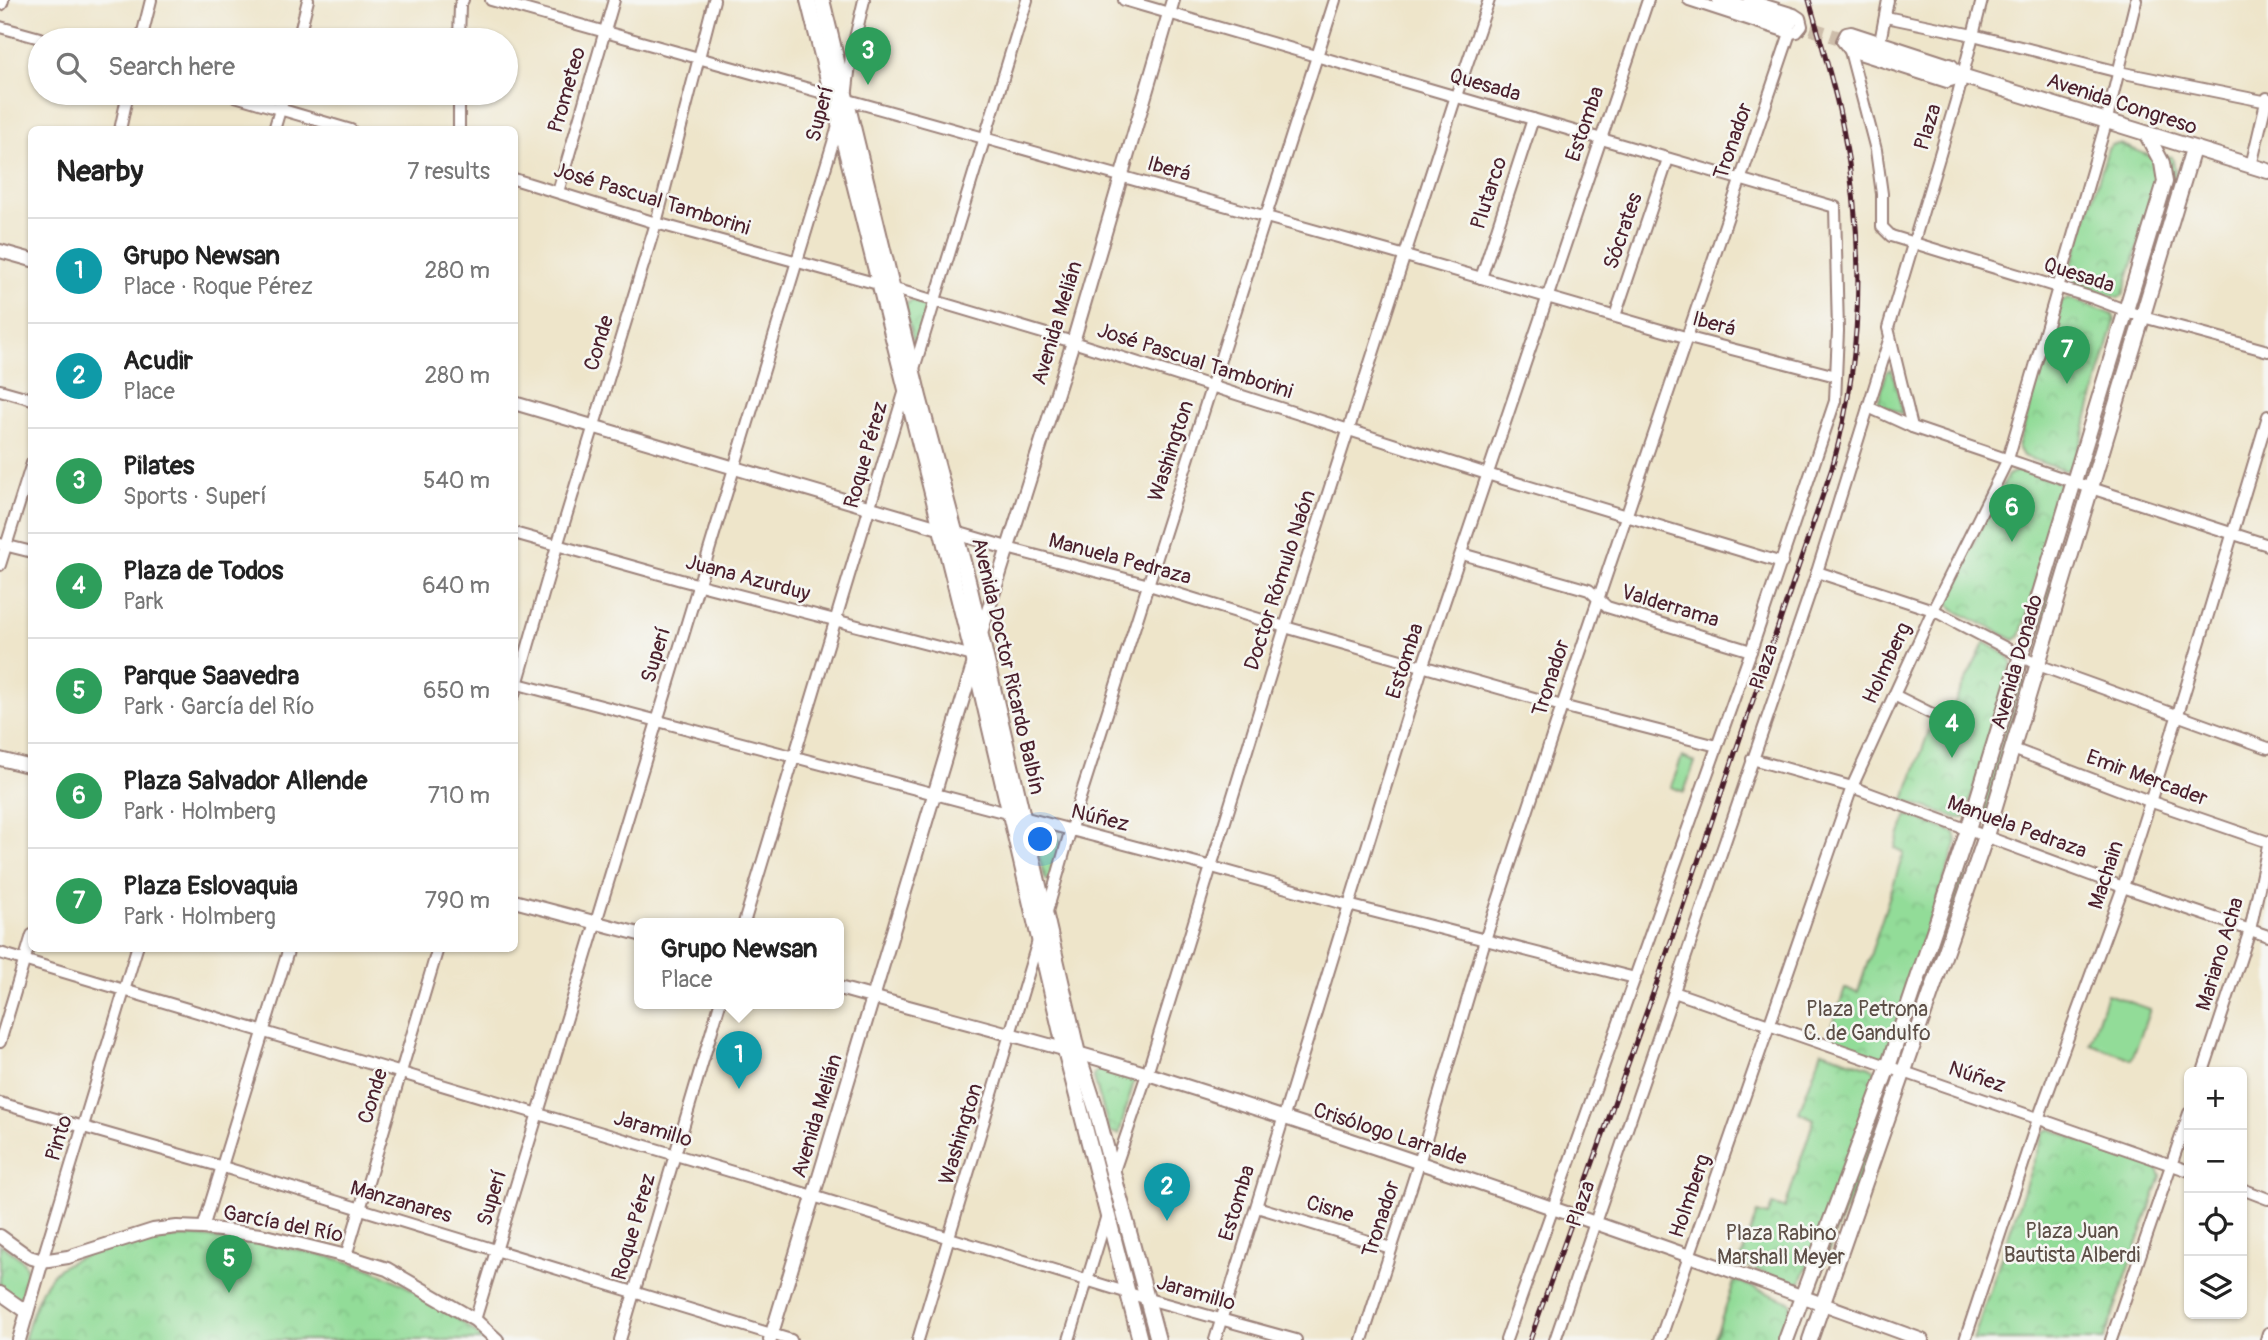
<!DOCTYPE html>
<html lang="en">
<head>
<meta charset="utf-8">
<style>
	:root { --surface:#fff; --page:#f6f6f6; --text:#222; --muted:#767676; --line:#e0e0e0; --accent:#2563eb }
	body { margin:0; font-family:Pangolin,sans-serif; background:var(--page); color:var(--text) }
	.controls { position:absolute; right:21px; bottom:21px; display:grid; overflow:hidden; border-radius:10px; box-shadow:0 2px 5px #0004 }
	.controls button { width:63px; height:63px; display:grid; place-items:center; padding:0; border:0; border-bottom:2px solid var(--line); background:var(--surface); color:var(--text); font:35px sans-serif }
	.you { position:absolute; left:1041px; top:840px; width:24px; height:24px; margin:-18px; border:5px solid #fff; border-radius:50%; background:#1a73e8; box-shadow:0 0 0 10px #1a73e833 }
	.badge { display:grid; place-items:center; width:46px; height:46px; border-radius:50%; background:var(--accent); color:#fff; font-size:23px; font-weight:700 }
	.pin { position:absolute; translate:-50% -58px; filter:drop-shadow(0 2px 4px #0008) }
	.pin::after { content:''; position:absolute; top:37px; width:24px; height:21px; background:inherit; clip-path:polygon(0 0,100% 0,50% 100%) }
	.popup { position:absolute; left:634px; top:918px; width:210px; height:91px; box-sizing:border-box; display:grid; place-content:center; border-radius:10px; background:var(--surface); filter:drop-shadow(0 2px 5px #0005); font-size:23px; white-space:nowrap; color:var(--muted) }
	.popup b { font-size:26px; color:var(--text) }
	.popup::after { content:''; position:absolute; left:50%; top:100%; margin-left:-14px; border:14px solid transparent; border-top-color:var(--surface) }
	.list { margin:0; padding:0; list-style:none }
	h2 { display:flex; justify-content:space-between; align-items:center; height:91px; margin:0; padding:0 28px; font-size:30px }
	h2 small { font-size:23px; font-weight:400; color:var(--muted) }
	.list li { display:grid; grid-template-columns:46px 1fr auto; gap:21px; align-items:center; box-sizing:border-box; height:105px; padding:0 28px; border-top:2px solid var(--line) }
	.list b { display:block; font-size:26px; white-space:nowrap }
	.list p { margin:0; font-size:23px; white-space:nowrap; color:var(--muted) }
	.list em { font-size:23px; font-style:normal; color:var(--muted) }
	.icon { flex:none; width:38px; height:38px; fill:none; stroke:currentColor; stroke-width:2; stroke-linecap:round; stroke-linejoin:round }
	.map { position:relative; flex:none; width:2268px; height:1340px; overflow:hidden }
	.search { position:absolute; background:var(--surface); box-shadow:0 2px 5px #0004; left:28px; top:28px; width:490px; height:77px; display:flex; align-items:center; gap:18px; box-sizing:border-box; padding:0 24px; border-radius:38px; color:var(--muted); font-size:26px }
	.panel { position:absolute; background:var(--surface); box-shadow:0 2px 5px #0004; left:28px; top:126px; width:490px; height:826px; border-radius:10px }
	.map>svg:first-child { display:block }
</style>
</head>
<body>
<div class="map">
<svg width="2268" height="1340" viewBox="0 0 2268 1340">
	<defs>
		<pattern id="grass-dots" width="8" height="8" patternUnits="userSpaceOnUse" patternTransform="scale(1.75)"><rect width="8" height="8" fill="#92dc98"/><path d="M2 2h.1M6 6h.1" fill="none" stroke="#7fbc83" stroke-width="1.8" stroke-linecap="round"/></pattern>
		<pattern id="park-crowns" width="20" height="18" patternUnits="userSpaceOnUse" patternTransform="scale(1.75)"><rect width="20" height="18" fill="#92dc98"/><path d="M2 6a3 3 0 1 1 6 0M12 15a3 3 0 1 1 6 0" fill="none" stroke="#7fbc83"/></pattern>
	</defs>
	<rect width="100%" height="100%" fill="#f6f6f2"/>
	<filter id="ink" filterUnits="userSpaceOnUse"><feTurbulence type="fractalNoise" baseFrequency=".0143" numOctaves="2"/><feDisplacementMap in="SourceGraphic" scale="14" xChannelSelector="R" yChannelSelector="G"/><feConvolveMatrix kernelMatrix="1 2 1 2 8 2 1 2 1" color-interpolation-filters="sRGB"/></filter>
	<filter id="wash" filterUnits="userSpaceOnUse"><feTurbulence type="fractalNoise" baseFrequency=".00686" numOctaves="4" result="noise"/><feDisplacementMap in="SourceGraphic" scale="28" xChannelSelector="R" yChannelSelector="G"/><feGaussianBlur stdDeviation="1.57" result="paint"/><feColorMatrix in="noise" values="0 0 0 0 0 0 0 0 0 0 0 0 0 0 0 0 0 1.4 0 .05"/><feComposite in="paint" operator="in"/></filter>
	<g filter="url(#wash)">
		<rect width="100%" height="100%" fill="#eee5ca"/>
		<g fill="url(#grass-dots)" stroke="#6e7e62" stroke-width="2">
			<polygon points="2165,156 2172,157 2176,175 2174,190 2137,306 2131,303"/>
			<polygon points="2128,319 2133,320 2090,465 2086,465"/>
			<polygon points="2077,493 2081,495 2036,649 2030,647"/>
			<polygon points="2021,679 2026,682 1984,819 1977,817"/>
			<polygon points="1970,845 1975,847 1902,1058 1897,1057"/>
			<polygon points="1887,1084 1892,1085 1869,1155 1835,1233 1816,1287 1811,1286"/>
		</g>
		<g fill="url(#park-crowns)" stroke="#6e7e62" stroke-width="2">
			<polygon points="2120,144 2150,156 2154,159 2159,178 2123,295 2118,298 2075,284 2069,278 2069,274 2108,149 2112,145"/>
			<polygon points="2068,298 2109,313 2113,315 2115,321 2074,466 2069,470 2063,470 2023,456 2018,447 2059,303"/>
			<polygon points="912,300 926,306 929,310 918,341 916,342 913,340 904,306"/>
			<polygon points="1892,370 1903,414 1878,403 1887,371"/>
			<polygon points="2021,469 2061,483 2066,490 2020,636 2014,640 1954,610 1948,602 1947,596 2008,475"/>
			<polygon points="1985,642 2008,656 2012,663 1965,818 1958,818 1904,800 1934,717 1951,710"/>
			<polygon points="1907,815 1951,831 1955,833 1957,841 1885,1055 1880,1058 1828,1039 1845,989 1858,992 1904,852 1895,848"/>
			<polygon points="1045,832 1061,841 1052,878 1049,881 1045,879 1034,838 1038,834"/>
			<polygon points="1822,1051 1870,1067 1876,1071 1877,1079 1801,1282 1794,1283 1739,1264 1757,1213 1768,1216 1772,1205 1785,1208 1814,1119 1799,1112"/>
			<polygon points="1100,1068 1135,1078 1119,1134 1110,1132 1093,1075"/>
			<polygon points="2050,1129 2157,1168 2161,1176 2104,1340 1973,1340 2043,1134"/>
			<path d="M194,1236C249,1242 305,1248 359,1265C399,1278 452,1312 484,1340H24C31,1318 39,1286 56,1271C82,1248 160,1238 194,1236Z"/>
			<path d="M0,1244C28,1264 30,1260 23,1295L15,1299L0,1288Z"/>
			<polygon points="1735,1280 1790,1302 1791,1307 1780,1340 1714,1340"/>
		</g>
		<g fill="#92dc98" stroke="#6e7e62" stroke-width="2">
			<polygon points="1682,757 1695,762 1684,792 1671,787"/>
			<polygon points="2107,994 2150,1009 2132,1059 2090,1044"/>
		</g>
	</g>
	<g filter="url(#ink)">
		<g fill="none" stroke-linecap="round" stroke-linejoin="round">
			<polyline stroke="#cdbdaa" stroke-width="14" stroke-dasharray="14 7" stroke-linecap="butt" points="1791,22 1852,42"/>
			<g stroke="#9c827a" stroke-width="14">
				<g id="minor">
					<polyline points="491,0 1388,251 1685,337 1836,376"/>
					<polyline points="1124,0 1835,207 1838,331 1835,401 1751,651 1506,1340"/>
					<polyline points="1689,0 1790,33 1797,32 1802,26 1800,18 1794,14 1749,0"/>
					<polyline points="1886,17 1973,35 2119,72 2268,102"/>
					<polyline points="0,27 47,40"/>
					<polygon points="1851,32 1952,65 1963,77 1947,82 1850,51 1842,41 1846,33"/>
					<polyline points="141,40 151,0"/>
					<polyline points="298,40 308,0"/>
					<polyline points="459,40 460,5 463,0"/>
					<polyline points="1880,42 1888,0"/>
					<polyline points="1850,51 1876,150 1882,194 1882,227 1891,236 1914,243 2093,298 2143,317 2268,351"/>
					<polyline points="847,90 851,55 864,0"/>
					<polyline points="225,93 351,130"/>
					<polyline points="120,130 128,93"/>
					<polyline points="274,130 285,93"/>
					<polyline points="459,130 459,93"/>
					<polyline points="2251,166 2267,98"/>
					<polyline points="514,179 656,223 878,284 1073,342 1487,474 1782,563"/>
					<polyline points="558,192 614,0"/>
					<polyline points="1481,278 1533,119"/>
					<polyline points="1615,316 1668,159"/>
					<polyline points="913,372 1027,0"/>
					<polyline points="0,390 32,399"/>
					<polyline points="1868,407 1912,427 2091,488 2268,545"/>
					<polyline points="1912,427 1888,328 1958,94 1982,0"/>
					<polyline points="514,533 681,580 973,656"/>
					<polyline points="0,544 32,552"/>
					<polyline points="1007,548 1149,585 1285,627 1562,706 1717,746"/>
					<polyline points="1462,554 1589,590 1607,607 1751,651"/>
					<polyline points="0,565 32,463"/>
					<polyline points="1817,572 1933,610 2038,665 2268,748"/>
					<polyline points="514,683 1212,867 1348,905 1635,978"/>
					<polyline points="514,695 557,546 656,223 714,0"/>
					<polyline points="1894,695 1930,713"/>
					<polyline points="2013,749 2149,801 2268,842"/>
					<polyline points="1752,759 1852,787 2123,887 2268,936"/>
					<polyline points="1046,915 1079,801 1335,0"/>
					<polyline points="744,923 905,390"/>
					<polyline points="0,953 813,1196 1148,1299 1296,1340"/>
					<polyline points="1674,992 2189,1171"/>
					<polyline points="0,1042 32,935"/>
					<polyline points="2203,1072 2250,930 2268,846"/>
					<polyline points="0,1103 223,1167 791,1340"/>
					<polyline points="1113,1174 1147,1074 1285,627 1456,96 1489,0"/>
					<polyline points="2242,1189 2268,1199"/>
					<polyline points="1257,1207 1391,1248"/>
					<polyline points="203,1228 289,948"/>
					<polyline points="346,1256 438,948"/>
					<polyline points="42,1261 137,948"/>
					<polyline points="475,1320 839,123"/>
					<polyline points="620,1340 720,1003"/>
					<polyline points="918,1340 1038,941"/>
					<polyline points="1069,1340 1107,1215"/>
					<polyline points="1215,1340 1423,665 1648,0"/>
					<polyline points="1362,1340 1419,1163 1485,940 1562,706 1790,33"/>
					<polyline points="1555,1340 1817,572 1890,337"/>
					<polyline points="1660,1340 1852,787 1933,610 2008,459 2106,123 2136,0"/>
					<polyline points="1965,1340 2038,1119 2123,887 2178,714 2268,416"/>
					<polyline points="2111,1340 2189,1113"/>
					<polyline points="2266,1340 2268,1333"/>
				</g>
			</g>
			<g stroke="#9c827a" stroke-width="16">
				<g id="tertiary">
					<polyline points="0,251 32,260"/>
					<polyline points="514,403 1007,548"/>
					<polyline points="980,636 1073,342 1173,0"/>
					<polyline points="0,759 32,767"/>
					<polyline points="514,901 639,934"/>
					<path d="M839,988C942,1017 1046,1042 1148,1074C1408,1156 1666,1246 1922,1340"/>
					<polyline points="0,1236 29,1257 42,1261"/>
					<polyline points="42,1261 68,1257 153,1230 177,1227 203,1228 261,1235 346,1256 387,1269 475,1320 497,1340"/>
					<polyline points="0,1293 27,1312"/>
					<polyline points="19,1340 42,1261"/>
					<polyline points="770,1340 974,662"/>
				</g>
			</g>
			<g stroke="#9c827a" stroke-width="18">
				<g id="secondary">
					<polyline points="808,0 973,656 1065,1050 1140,1340"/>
					<polyline points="822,0 919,397 968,580 1078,1054 1096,1109 1158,1340"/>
					<polyline points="1720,0 1790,22"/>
					<polyline points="0,3 1,0"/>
					<polyline points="1852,42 2268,171"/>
					<polyline points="1786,1340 1888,1067 1968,830 2165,182 2162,163 2147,135"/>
					<polyline points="1810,1340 1986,836 2193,149"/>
				</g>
			</g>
			<use href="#minor" stroke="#fff" stroke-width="10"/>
			<use href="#tertiary" stroke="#fff" stroke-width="12"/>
			<use href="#secondary" stroke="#fff" stroke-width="14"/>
			<g stroke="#4a1f2b" stroke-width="5">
				<path id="rail" d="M1530,1340L1656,985L1832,468C1863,358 1865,242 1843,129C1835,86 1821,43 1809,0"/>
			</g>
			<use href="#rail" stroke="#f6f6f2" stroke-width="2.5" stroke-dasharray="8" stroke-linecap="butt"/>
		</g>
	</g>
	<g text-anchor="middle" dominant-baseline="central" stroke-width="5" stroke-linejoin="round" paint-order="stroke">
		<g font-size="21" fill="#4a1f2b" stroke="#f6f6f2">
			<text transform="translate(1485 85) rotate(16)">Quesada</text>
			<text transform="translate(567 90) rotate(-74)">Prometeo</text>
			<text transform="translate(2122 104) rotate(18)">Avenida Congreso</text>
			<text transform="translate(820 114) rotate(-75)">Superí</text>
			<text transform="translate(1585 124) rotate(-71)">Estomba</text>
			<text transform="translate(1928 127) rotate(-73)">Plaza</text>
			<text transform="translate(1733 141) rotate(-71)">Tronador</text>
			<text transform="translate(1169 169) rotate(16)">Iberá</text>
			<text transform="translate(1489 193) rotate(-72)">Plutarco</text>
			<text transform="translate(652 199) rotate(17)">José Pascual Tamborini</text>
			<text transform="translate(1623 231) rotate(-71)">Sócrates</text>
			<text transform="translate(2079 275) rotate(18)">Quesada</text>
			<text transform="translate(1057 323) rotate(-73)">Avenida Melián</text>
			<text transform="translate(1714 324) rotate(15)">Iberá</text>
			<text transform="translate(599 343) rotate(-73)">Conde</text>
			<text transform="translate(1195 361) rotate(18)">José Pascual Tamborini</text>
			<text transform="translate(1171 451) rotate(-72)">Washington</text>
			<text transform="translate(866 455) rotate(-74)">Roque Pérez</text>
			<text transform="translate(1120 559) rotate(15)">Manuela Pedraza</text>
			<text transform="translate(748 578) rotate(15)">Juana Azurduy</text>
			<text transform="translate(1280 580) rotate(-72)">Doctor Rómulo Naón</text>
			<text transform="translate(1670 606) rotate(17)">Valderrama</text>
			<text transform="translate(656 655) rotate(-73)">Superí</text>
			<text transform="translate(1405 661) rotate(-72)">Estomba</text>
			<text transform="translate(2017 662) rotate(-74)">Avenida Donado</text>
			<text transform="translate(1887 663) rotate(-65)">Holmberg</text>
			<text transform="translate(1008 666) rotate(77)">Avenida Doctor Ricardo Balbín</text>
			<text transform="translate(1764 667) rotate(-71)">Plaza</text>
			<text transform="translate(1551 678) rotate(-72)">Tronador</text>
			<text transform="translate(2147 778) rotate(20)">Emir Mercader</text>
			<text transform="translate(1100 818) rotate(14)">Núñez</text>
			<text transform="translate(2017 827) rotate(20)">Manuela Pedraza</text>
			<text transform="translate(2106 875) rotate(-72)">Machain</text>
			<text transform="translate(2220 954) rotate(-73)">Mariano Acha</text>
			<text transform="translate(1977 1077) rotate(19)">Núñez</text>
			<text transform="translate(373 1096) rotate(-73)">Conde</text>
			<text transform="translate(817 1116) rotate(-73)">Avenida Melián</text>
			<text transform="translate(653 1129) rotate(17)">Jaramillo</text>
			<text transform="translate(961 1134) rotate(-73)">Washington</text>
			<text transform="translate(1390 1134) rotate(18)">Crisólogo Larralde</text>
			<text transform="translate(59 1138) rotate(-73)">Pinto</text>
			<text transform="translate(1690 1196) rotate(-71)">Holmberg</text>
			<text transform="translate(492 1198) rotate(-73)">Superí</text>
			<text transform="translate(401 1202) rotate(16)">Manzanares</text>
			<text transform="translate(1237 1203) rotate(-73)">Estomba</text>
			<text transform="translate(1581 1204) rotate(-71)">Plaza</text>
			<text transform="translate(1330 1209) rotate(17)">Cisne</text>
			<text transform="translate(1381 1219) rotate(-72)">Tronador</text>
			<text transform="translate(283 1224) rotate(11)">García del Río</text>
			<text transform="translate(634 1227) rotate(-74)">Roque Pérez</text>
			<text transform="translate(1196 1293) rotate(16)">Jaramillo</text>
		</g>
		<g font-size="21" fill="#5c4e46" stroke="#f6f6f2">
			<text x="1867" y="1009">Plaza Petrona<tspan x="1867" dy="24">C. de Gandulfo</tspan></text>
			<text x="2072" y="1231">Plaza Juan<tspan x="2072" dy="24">Bautista Alberdi</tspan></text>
			<text x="1781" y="1233">Plaza Rabino<tspan x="1781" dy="24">Marshall Meyer</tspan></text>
		</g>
	</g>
</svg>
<div class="controls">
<button>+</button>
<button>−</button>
<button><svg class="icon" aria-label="locate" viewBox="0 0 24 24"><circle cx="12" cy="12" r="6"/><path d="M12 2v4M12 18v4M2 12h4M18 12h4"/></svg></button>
<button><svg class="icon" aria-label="layers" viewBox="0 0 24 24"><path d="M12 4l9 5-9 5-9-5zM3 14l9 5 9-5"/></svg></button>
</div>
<div class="you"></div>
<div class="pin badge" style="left:739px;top:1089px;background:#0f9aa8">1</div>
<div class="popup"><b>Grupo Newsan</b>Place</div>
<div class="pin badge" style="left:1167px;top:1221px;background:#0f9aa8">2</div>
<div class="pin badge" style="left:868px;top:85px;background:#2e9e5b">3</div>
<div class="pin badge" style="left:1952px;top:758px;background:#2e9e5b">4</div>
<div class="pin badge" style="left:229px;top:1293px;background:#2e9e5b">5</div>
<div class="pin badge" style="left:2012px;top:542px;background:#2e9e5b">6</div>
<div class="pin badge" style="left:2067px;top:384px;background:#2e9e5b">7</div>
<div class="search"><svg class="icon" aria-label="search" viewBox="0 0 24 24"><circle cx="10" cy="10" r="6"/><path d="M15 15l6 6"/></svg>Search here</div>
<section class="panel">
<h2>Nearby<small>7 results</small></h2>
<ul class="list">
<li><span class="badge" style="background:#0f9aa8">1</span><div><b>Grupo Newsan</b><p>Place · Roque Pérez</p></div><em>280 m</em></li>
<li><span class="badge" style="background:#0f9aa8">2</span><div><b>Acudir</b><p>Place</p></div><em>280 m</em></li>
<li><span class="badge" style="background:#2e9e5b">3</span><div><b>Pilates</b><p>Sports · Superí</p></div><em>540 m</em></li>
<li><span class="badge" style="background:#2e9e5b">4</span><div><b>Plaza de Todos</b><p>Park</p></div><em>640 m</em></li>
<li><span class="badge" style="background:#2e9e5b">5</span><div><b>Parque Saavedra</b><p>Park · García del Río</p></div><em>650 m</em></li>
<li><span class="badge" style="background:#2e9e5b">6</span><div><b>Plaza Salvador Allende</b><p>Park · Holmberg</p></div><em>710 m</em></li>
<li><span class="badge" style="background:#2e9e5b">7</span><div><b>Plaza Eslovaquia</b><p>Park · Holmberg</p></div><em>790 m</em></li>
</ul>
</section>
</div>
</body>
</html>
